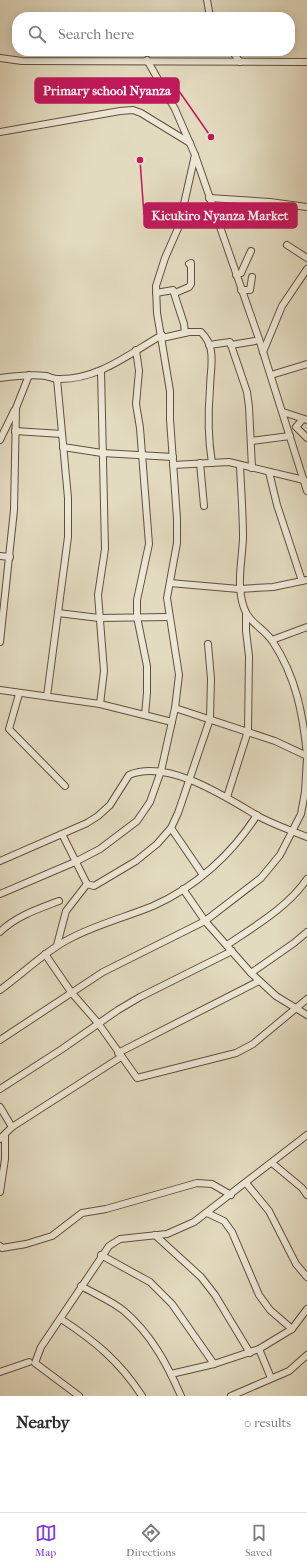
<!DOCTYPE html>
<html lang="en">
<head>
<meta charset="utf-8">
<style>
	:root { --surface:#fff; --page:#f7f7f7; --text:#2b2b33; --muted:#7c7c81; --line:#e1e1e2; --accent:#7c3aed }
	body { margin:0; font-family:"IM FELL French Canon",serif; background:var(--page); color:var(--text) }
	.list { margin:0; padding:0; list-style:none }
	h2 { display:flex; justify-content:space-between; align-items:center; height:52px; margin:0; padding:0 16px; font-size:17px }
	h2 small { font-size:13px; font-weight:400; color:var(--muted) }
	.icon { flex:none; width:22px; height:22px; fill:none; stroke:currentColor; stroke-width:2; stroke-linecap:round; stroke-linejoin:round }
	.map { position:relative; flex:none; width:307px; height:1396px; overflow:hidden }
	.search { position:absolute; background:var(--surface); box-shadow:0 2px 10px #0003; left:12px; right:12px; top:12px; height:44px; display:flex; align-items:center; gap:10px; box-sizing:border-box; padding:0 14px; border-radius:16px; color:var(--muted); font-size:15px }
	.sheet { height:116px; background:var(--surface) }
	nav { display:flex; justify-content:space-around; align-items:center; box-sizing:border-box; height:56px; border-top:1px solid var(--line); background:var(--surface); font-size:11px; color:var(--muted) }
	nav a { display:grid; justify-items:center; gap:2px }
	nav .on { color:var(--accent) }
	.map>svg:first-child { display:block }
</style>
</head>
<body>
<div class="map">
<svg width="307" height="1396" viewBox="0 0 307 1396">
	<rect width="100%" height="100%" fill="#e3dbc0"/>
	<filter id="stains"><feTurbulence type="fractalNoise" baseFrequency=".005" numOctaves="4"/><feColorMatrix values="0 0 0 0 .2 0 0 0 0 .09 0 0 0 0 .02 0 0 0 .5 -.17"/></filter>
	<radialGradient id="worn" r=".72"><stop offset=".6" stop-color="#630" stop-opacity="0"/><stop offset="1" stop-color="#630" stop-opacity=".3"/></radialGradient>
	<g fill="none" stroke-linecap="round" stroke-linejoin="round">
		<g stroke="#624f40" stroke-width="8">
			<g id="street">
				<polyline points="207,0 210,17"/>
				<polyline points="232,51 240,62"/>
				<polyline points="0,58 22,61 307,62"/>
				<polyline points="147,60 175,109 195,155 259,339 307,491"/>
				<polyline points="0,132 120,111 133,110 141,113 190,143"/>
				<polyline points="209,198 270,202 307,207"/>
				<polyline points="287,245 307,258"/>
				<polyline points="236,275 241,273 251,251"/>
				<polyline points="241,290 250,290 252,277"/>
				<polyline points="156,293 173,290 184,324 185,333"/>
				<polyline points="175,293 189,287 191,284 191,263 189,264"/>
				<path d="M162,338L189,332H201C206,337 210,344 211,351C213,363 210,376 210,388C208,412 208,439 212,463"/>
				<polyline points="209,345 230,342 247,392 249,407 252,468"/>
				<polyline points="231,345 255,341"/>
				<polyline points="136,350 139,371 136,404 140,428 149,544 137,600 137,617 147,666 147,693 145,715"/>
				<polyline points="263,352 282,306 307,269"/>
				<polyline points="271,375 307,364"/>
				<path d="M0,378C15,376 31,374 46,376C50,377 54,379 58,379C98,380 129,354 162,335"/>
				<polyline points="283,412 307,420"/>
				<polyline points="303,419 296,427 307,438"/>
				<polyline points="15,431 62,434"/>
				<polyline points="0,440 14,411"/>
				<polyline points="251,441 290,436"/>
				<polyline points="63,447 102,453 173,457"/>
				<polyline points="200,463 204,506"/>
				<polyline points="173,465 229,462 304,480"/>
				<path d="M240,465C241,489 243,514 243,538C242,562 236,585 244,608C249,623 265,629 273,642C296,677 303,714 307,755"/>
				<polyline points="269,472 277,505 302,581"/>
				<polyline points="0,556 10,557"/>
				<polyline points="170,583 239,589 273,587 307,580"/>
				<polyline points="58,613 99,618 169,617"/>
				<polyline points="272,640 307,627"/>
				<polyline points="0,642 14,510 16,408 29,375"/>
				<polyline points="0,690 100,704 172,722"/>
				<polyline points="19,694 9,729 65,786"/>
				<polyline points="47,696 68,537 68,498 57,379"/>
				<polyline points="100,704 104,671 98,595 105,549 101,371"/>
				<polyline points="175,708 275,741 307,756"/>
				<polyline points="227,797 248,731 249,656 246,631 246,614"/>
				<polyline points="171,828 203,875"/>
				<polyline points="62,834 87,884 94,886 136,861 157,844 171,828 178,813 210,719 211,679 208,644"/>
				<path d="M0,861L87,823L98,816L110,805L129,775C167,759 223,795 256,815C272,824 290,830 307,837"/>
				<polyline points="183,889 205,921 251,973 276,996 307,1015"/>
				<polyline points="0,894 75,862 100,849 137,821 150,802 161,771 175,708 179,675 167,598 177,543 177,519 170,419 170,391 157,313 156,286 165,258 179,226 195,155"/>
				<path d="M0,932C16,916 38,909 59,901"/>
				<polyline points="57,945 66,911 87,884"/>
				<path d="M227,945C255,926 288,907 307,879"/>
				<polyline points="45,954 71,992 98,1023 137,1078 236,1053 253,1044 307,999"/>
				<polyline points="251,973 294,943 307,932"/>
				<path d="M0,990C24,973 45,951 71,938C98,924 126,917 153,906C196,887 232,854 257,815"/>
				<polyline points="0,1040 103,972 205,921 261,878 280,855 301,814 305,792 307,758"/>
				<polyline points="118,1053 259,981"/>
				<polyline points="0,1089 62,1049 118,1010 140,997 232,951"/>
				<polyline points="0,1107 12,1127"/>
				<polyline points="0,1139 12,1127 121,1057"/>
				<polyline points="272,1163 302,1188 307,1195"/>
				<polyline points="246,1183 269,1211 296,1264 307,1277"/>
				<polyline points="0,1192 5,1159 5,1135"/>
				<polyline points="207,1213 224,1221 232,1232 259,1295 270,1310 292,1329"/>
				<polyline points="155,1235 201,1277 215,1295 250,1353"/>
				<polyline points="0,1246 2,1248 26,1244 52,1236 82,1213 106,1209 197,1183 212,1184 231,1195"/>
				<polyline points="101,1255 150,1282 172,1304 214,1364"/>
				<path d="M81,1286C95,1294 112,1301 124,1311C151,1334 167,1364 181,1396"/>
				<path d="M61,1319C95,1341 120,1362 142,1396"/>
				<polyline points="259,1349 271,1378"/>
				<polyline points="0,1372 29,1362"/>
				<polyline points="171,1374 214,1364 259,1349 292,1329 307,1309"/>
				<polyline points="79,1396 35,1363 41,1347 109,1246 120,1239 167,1234 194,1222 307,1135"/>
				<polyline points="231,1396 289,1371 307,1355"/>
			</g>
		</g>
		<use href="#street" stroke="#ede8d6" stroke-width="6"/>
	</g>
	<path fill="none" stroke="#c2185b" stroke-width="1.5" d="M211 137L179 91M140 160L144 215"/>
	<g fill="#c2185b" stroke="#ede8d6" stroke-width="1.5">
		<circle cx="211" cy="137" r="4"/>
		<circle cx="140" cy="160" r="4"/>
	</g>
	<g fill="#c2185b" stroke="#c2185b" stroke-width="1.5">
		<rect x="35" y="78" width="144" height="25" rx="4"/>
		<rect x="144" y="203" width="153" height="25" rx="4"/>
	</g>
	<g font-size="13" text-anchor="middle" font-weight="bold" fill="#fff">
		<text x="107" y="95">Primary school Nyanza</text>
		<text x="220" y="220">Kicukiro Nyanza Market</text>
	</g>
	<rect width="100%" height="100%" filter="url(#stains)"/>
	<rect width="100%" height="100%" fill="url(#worn)"/>
</svg>
<div class="search"><svg class="icon" aria-label="search" viewBox="0 0 24 24"><circle cx="10" cy="10" r="6"/><path d="M15 15l6 6"/></svg>Search here</div>
</div>
<section class="sheet">
<h2>Nearby<small>0 results</small></h2>
<ul class="list">
</ul>
</section>
<nav>
<a class="on"><svg class="icon" aria-label="map" viewBox="0 0 24 24"><path d="M3 6l6-2 6 2 6-2v14l-6 2-6-2-6 2zM9 4v14M15 6v14"/></svg>Map</a>
<a><svg class="icon" aria-label="directions" viewBox="0 0 24 24"><path d="M12 3l9 9-9 9-9-9zM9 14v-3h6M13 9l2 2-2 2"/></svg>Directions</a>
<a><svg class="icon" aria-label="saved" viewBox="0 0 24 24"><path d="M7 4h10v16l-5-4-5 4z"/></svg>Saved</a>
</nav>
</body>
</html>
